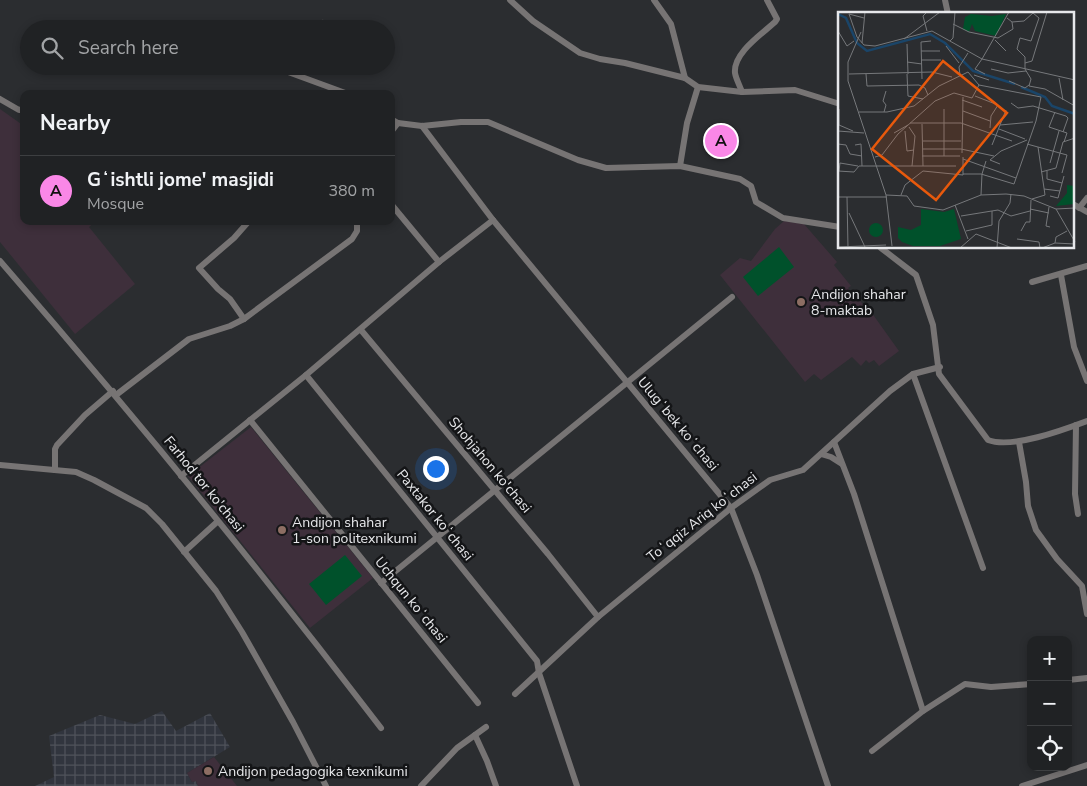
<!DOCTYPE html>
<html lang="en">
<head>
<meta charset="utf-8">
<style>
	:root { --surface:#202224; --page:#282a2c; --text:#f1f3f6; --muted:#a2a4a6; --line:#3d3f41; --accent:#fa87e7 }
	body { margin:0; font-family:"Nunito Sans",sans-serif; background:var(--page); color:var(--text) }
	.controls { position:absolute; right:15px; bottom:15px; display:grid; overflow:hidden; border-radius:10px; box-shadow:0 2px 8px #0003 }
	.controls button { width:45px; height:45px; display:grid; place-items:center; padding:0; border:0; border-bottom:1px solid var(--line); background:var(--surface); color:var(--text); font:25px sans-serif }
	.you { position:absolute; left:435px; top:468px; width:18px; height:18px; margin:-12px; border:4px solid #fff; border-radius:50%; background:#1a73e8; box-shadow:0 0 0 8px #1a73e833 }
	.badge { display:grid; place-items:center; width:32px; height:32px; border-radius:50%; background:var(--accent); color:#111; font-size:16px; font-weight:700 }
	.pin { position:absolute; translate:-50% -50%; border:2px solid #fff; box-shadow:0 1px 5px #0006 }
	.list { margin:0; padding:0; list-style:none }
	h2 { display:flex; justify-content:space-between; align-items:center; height:65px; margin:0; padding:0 20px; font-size:21px }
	h2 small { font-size:16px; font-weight:400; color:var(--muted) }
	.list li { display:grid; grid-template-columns:32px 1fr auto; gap:15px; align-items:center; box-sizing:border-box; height:70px; padding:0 20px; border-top:1px solid var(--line) }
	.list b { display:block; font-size:19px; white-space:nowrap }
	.list p { margin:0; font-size:16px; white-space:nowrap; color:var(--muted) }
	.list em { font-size:16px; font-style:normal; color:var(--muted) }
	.icon { flex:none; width:28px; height:28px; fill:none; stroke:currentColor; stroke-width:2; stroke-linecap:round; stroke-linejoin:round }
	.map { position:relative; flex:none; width:1087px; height:786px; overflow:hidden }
	.search { position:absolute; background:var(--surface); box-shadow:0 2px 8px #0003; left:20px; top:20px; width:375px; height:55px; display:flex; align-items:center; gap:12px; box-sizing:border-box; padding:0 18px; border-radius:28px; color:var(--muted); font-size:19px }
	.panel { position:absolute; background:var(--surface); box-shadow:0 2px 8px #0003; left:20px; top:90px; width:375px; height:135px; border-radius:10px }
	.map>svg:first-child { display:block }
</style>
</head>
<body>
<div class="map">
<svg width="1087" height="786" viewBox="0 0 1087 786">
	<defs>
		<pattern id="industrial-grid" width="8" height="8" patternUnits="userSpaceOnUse" patternTransform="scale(1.25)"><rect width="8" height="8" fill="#31353e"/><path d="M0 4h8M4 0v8" fill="none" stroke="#4f525a"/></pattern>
	</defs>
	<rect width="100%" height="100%" fill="#2b2d30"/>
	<polygon fill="url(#industrial-grid)" points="162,711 176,731 210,713 230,747 187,773 192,782 196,781 198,786 35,786 54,777 49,736 100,715 135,724"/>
	<g fill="#3e2f3b">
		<polygon points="0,109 24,126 24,221 96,221 89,227 135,284 75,334 0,242"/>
		<polygon points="784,221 804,224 837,262 834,265 851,286 848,288 874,316 899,351 879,366 874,360 869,363 866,360 861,366 852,357 821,380 814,374 805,382 720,275 740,258 751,261 775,229"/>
		<polygon points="251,427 373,578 310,628 188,476"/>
		<polygon points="214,757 237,786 198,786 196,781 192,782 187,773"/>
	</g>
	<g fill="#00512b">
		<polygon points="779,247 794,267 758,296 743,277"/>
		<polygon points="345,555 362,576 326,605 309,584"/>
	</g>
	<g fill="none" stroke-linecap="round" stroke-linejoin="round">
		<g stroke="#777474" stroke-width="6">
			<polyline points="510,0 533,21 580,53 600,59 625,63 685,78 698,87 742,92 795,90 840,104"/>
			<polyline points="654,0 671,24 685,78"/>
			<polyline points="945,0 948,14"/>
			<polyline points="320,29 323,23"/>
			<polyline points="268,66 280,69 348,94"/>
			<polyline points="298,75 302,66"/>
			<path d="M742,92C740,86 736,79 735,73C733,53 762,34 775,22L777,19L767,0"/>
			<polyline points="0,99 19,110 24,109"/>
			<polyline points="391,119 398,123"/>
			<polyline points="422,126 493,220 731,508 757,575 828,786"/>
			<polyline points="391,132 398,123 422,126 461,122 488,122 578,160 606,168 680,166 740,179 751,186 756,202 783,218 840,227"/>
			<polyline points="680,166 687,123 698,87"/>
			<polyline points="391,204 439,262"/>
			<polyline points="1073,204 1087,212"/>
			<polyline points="1079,208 1087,198"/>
			<path d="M881,248L916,275L933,325L939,374L988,440C1012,449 1063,430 1087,421"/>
			<path d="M0,261C132,413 259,568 381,728"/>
			<polyline points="1061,275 1074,347 1087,381"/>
			<polyline points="1032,282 1087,266"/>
			<polyline points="244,319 230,299 218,289 199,268 234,238 249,221"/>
			<polyline points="361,330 548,554 598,617"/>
			<polyline points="913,374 983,568"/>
			<polyline points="306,375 537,661 539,673 577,786"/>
			<polyline points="116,395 189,339 230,326 244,319 352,239 357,231 357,221"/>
			<polyline points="250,420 478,703"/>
			<polyline points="1076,425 1075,494 1078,514"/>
			<polyline points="834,442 854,494 923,711"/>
			<polyline points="1019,442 1026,482 1028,506 1036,530 1057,559 1082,586 1087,614"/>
			<polyline points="821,454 831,457 842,464"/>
			<polyline points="0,465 76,472 94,480 146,508 162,524 216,591 242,632 293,722 326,786"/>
			<polyline points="55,470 55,449 57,445 85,415 113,391"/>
			<polyline points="181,476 306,375 439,262 493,220"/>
			<polyline points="184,552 217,522"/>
			<polyline points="381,583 732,297"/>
			<polyline points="1068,680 1087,678"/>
			<polyline points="515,694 598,617 731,508 770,480 803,470 890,391 913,374 940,367"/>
			<polyline points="475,735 487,761 496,786"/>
			<polyline points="872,751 923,711 965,684 991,687 1031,684"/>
			<polyline points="421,786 457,748 486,727"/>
			<polyline points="1022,786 1087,765"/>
		</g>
	</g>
	<g fill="#8d6e63" stroke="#141517" stroke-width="2">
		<circle cx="801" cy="302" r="5"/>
		<circle cx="282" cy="530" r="5"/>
		<circle cx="208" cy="771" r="5"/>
	</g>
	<g text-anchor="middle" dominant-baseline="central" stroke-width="5" stroke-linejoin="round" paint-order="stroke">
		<g font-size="14" fill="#e7e8eb" stroke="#141517" text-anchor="start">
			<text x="811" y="294">Andijon shahar<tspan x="811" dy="16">8-maktab</tspan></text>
			<text x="292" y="522">Andijon shahar<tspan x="292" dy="16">1-son politexnikumi</tspan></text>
			<text x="218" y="771">Andijon pedagogika texnikumi</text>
		</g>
		<g font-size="14" fill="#e7e8eb" stroke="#141517">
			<text transform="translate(678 424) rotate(50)">Ulugʻbek koʻchasi</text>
			<text transform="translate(490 465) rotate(50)">Shohjahon ko'chasi</text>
			<text transform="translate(204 484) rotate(51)">Farhod tor ko'chasi</text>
			<text transform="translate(435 515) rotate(51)">Paxtakor koʻchasi</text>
			<text transform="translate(702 517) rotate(-38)">Toʻqqiz Ariq koʻchasi</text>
			<text transform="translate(411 600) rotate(51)">Uchqun koʻchasi</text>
		</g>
	</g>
	<g transform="translate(838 12)">
		<rect width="236" height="236" fill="#2b2d30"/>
		<path d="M133,2L154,4L168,2L158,24L137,19L134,12L131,20L125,17L127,5ZM229,173L236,174V192L218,194L229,181Z" fill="#00512b"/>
		<path d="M83,197L106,200L116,197L123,227L102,234H75L64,230L60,226V215L73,218L83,213ZM31 218a7 7 0 1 1 14 0a7 7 0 1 1-14 0Z" fill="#00512b"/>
		<path fill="none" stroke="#1a4569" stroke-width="2.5" d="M0,2L8,6L19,31L29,39L92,22L107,31L135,59L177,72M183,75L207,85L214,94L237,102"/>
		<path fill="none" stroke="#76787b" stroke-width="1" d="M195,1L201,6L193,29L182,26L179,37L187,45V57L193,67L191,74L207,77L237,94M11,2L19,25M11,2L26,6M174,10L186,9L195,1M115,12L131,20L160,26L175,17L174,10L169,6M0,19L9,34L16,29M89,19L85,4L89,0M23,20L10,50V69L48,183L54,234M19,25L26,33L37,34L94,19L144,47L237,68M66,27L102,0M157,28L168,39M112,29L115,26L117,0M24,31L27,0M69,32L70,62M108,34L121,51M83,39H102M144,47L137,57L147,62M144,47L171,0M84,48H103M69,50L84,52M187,51L194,49L209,0M153,57L170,61L188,59M11,62L94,60L114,65M28,62L29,74L81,73L87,76L90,83M69,62L70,84L85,87M122,63L121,55L130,41M136,63L151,68M221,66L225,88M84,67L83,30L93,29M171,69L187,76L191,73M137,84L160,93L153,104L152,116M124,88L144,95M173,91L180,96L195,94L228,104L230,106L225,120M1,97V113M106,97V144M125,99L152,109M21,100H49L76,94L101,74L130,60L141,73M46,100L48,93L45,89L48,79M217,100L211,115L229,121L226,130M72,111H123L174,129M84,112L85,154M1,113L15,119M162,113L168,98M71,115L77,124L74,154M161,117L187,127M0,119L26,121M67,119L69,139L76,138M56,121L70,113M85,129H123M0,132L8,133L12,142L24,144M189,132L229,143L224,161M17,133L23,132L24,154M154,133L162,113L195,110M85,137H123L156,144M124,141L125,85M84,144H122M37,145L44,143L60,122L97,89L116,81L134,86L141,73M125,147L178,166M212,151L221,119M162,152L152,148L163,139L189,128M0,159L16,160L21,154H118M1,159L2,151L20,154M209,159V167L224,171M203,160L218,156L225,130L237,126M125,162H143L176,172L198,109L203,85L141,73M206,177L222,179M48,183L69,184L76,194L105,198L143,183L168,182L186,184L218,197M63,183L67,173L85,159L125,163V145M143,183L144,162L148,149M212,184L220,186L226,164M0,185H49M9,185L10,236M194,187L207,183L200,135M117,193L130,227M211,195L208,214L212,215M192,197L211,201M218,197L237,230M218,197L237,196M11,201L27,235M123,204L160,198L173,204L192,199M128,219L154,213V199M183,219L188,210H192L193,188M179,227L201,230L202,236M217,231L218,225L229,219M0,235L48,233M76,236H106M122,236L138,222L174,236M159,236L161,209L172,191L173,182M204,236L217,231L237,232"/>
		<path fill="#e8590c" fill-opacity="0.15" stroke="#e8590c" stroke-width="2.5" d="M105,49L169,101L98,188L34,137Z"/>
		<rect width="236" height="236" fill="none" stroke="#e7e8eb" stroke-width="2.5"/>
	</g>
</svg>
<div class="controls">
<button>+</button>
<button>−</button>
<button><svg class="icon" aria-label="locate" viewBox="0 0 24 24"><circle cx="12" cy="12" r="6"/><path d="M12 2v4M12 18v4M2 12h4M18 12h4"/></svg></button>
</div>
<div class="you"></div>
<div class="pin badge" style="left:721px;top:141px">A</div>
<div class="search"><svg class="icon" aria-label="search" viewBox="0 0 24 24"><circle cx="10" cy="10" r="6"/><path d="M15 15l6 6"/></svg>Search here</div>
<section class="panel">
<h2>Nearby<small></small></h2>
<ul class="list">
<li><span class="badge">A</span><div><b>Gʻishtli jome' masjidi</b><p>Mosque</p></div><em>380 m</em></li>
</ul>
</section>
</div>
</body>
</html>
